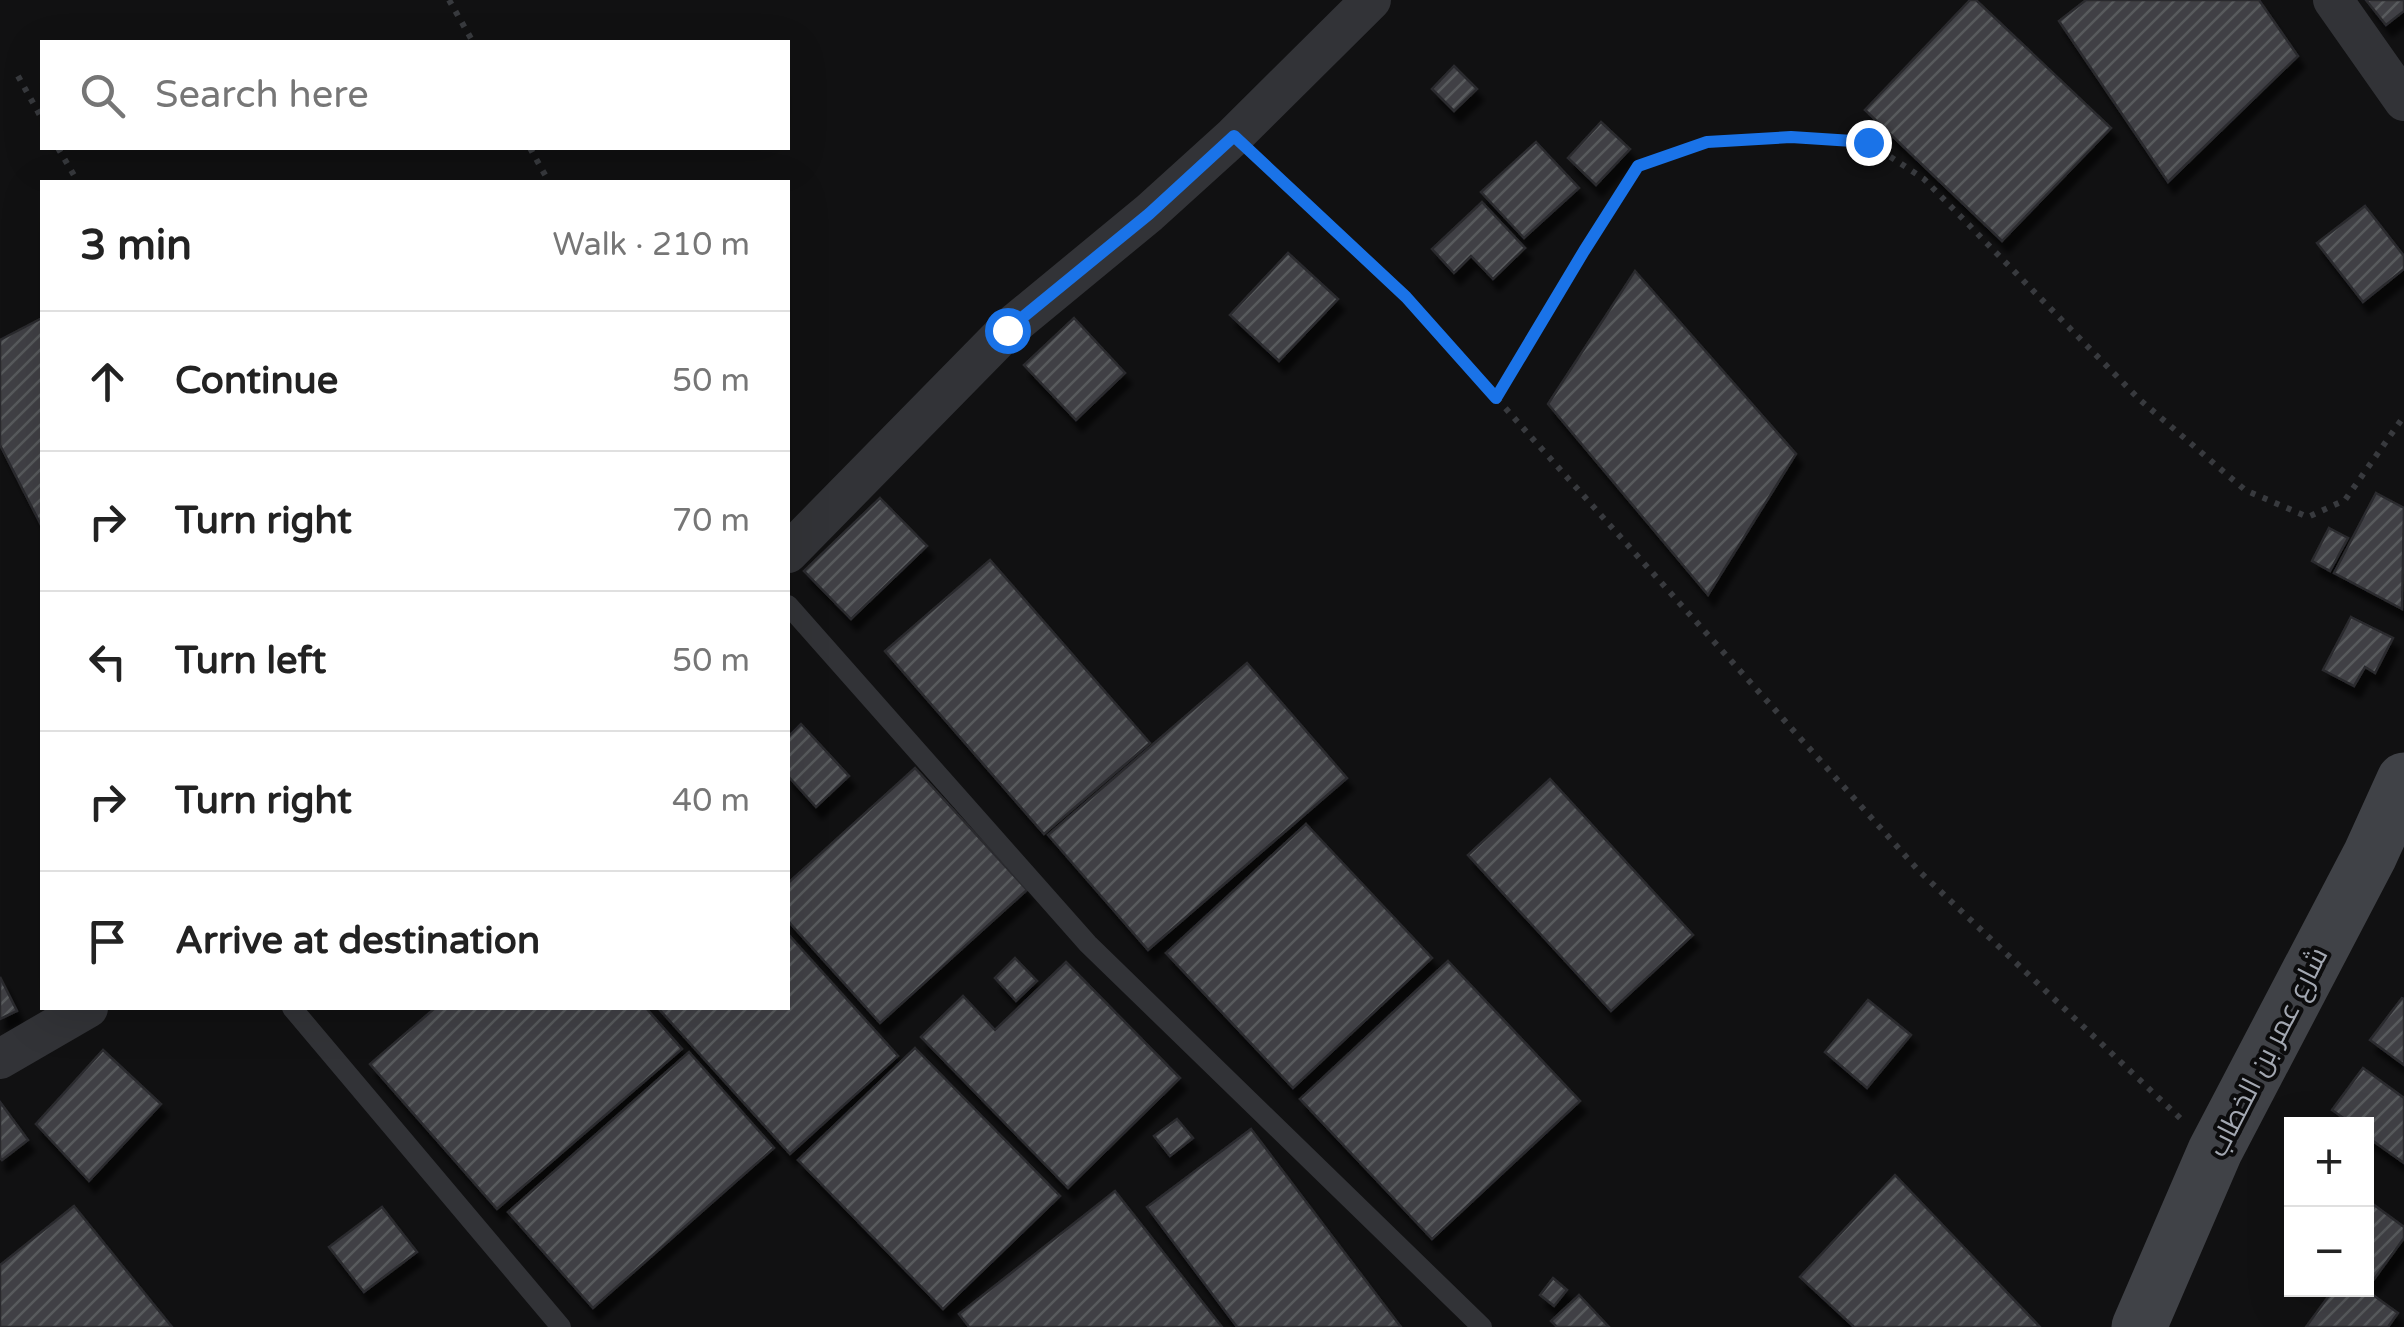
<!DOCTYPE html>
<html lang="en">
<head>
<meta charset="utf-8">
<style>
	:root { --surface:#fff; --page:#f2f2f2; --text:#222; --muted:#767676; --line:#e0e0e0 }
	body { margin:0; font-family:"Varela Round",Cairo,sans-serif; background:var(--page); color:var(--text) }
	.controls { position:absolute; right:30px; bottom:30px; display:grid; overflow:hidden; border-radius:0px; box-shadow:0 10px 40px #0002 }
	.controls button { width:90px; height:90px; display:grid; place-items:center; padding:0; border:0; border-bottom:2px solid var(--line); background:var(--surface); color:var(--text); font:50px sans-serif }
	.stop { position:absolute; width:30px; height:30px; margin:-22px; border:8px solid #1a73e8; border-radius:50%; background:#fff }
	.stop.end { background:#1a73e8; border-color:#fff; box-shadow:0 2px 10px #0008 }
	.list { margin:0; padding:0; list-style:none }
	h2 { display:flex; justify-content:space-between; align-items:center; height:130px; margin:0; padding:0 40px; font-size:42px }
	h2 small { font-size:32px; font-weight:400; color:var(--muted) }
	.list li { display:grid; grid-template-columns:65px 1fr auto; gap:30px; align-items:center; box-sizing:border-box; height:140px; padding:0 40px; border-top:2px solid var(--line) }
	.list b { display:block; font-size:38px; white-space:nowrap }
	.list em { font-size:32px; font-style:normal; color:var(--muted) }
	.icon { flex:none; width:55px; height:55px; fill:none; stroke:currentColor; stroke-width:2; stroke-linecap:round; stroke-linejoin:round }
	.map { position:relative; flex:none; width:2404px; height:1327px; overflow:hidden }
	.search { position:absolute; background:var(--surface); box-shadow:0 10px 40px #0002; left:40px; top:40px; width:750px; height:110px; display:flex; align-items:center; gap:25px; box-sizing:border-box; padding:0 35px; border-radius:0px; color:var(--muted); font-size:38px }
	.panel { position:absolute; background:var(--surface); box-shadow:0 10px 40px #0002; left:40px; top:180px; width:750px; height:830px; border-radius:0px }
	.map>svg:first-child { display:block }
</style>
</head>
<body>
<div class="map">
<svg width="2404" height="1327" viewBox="0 0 2404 1327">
	<defs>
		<pattern id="building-hatch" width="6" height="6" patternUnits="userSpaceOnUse" patternTransform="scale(2.5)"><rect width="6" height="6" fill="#404145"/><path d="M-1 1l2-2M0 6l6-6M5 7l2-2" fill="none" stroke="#585a5d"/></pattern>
		<filter id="shadow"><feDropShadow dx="6" dy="11" stdDeviation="2.5" flood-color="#0009"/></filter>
	</defs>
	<rect width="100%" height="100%" fill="#111112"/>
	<g fill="url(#building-hatch)" stroke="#2b2b2e" stroke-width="2.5" filter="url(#shadow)">
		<polygon points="1970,0 1976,0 2111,128 2002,241 1865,110"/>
		<polygon points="2086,0 2259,0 2298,56 2168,182 2059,21"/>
		<polygon points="2366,0 2404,0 2404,11 2386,25"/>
		<polygon points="1454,66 1477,89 1454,111 1432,89"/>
		<polygon points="1601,122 1630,149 1596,185 1568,158"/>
		<polygon points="1536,142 1579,188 1524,238 1481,192"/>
		<polygon points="1482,202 1525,248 1493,279 1471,256 1454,273 1432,249"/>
		<polygon points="2365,206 2404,256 2404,269 2363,302 2317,243"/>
		<polygon points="1288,253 1338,299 1279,361 1230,315"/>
		<polygon points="1635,271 1796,454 1708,595 1548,404"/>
		<polygon points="42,318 42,527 0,445 0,340"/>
		<polygon points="1074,318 1125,373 1076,420 1024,365"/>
		<polygon points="2376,493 2404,508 2402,609 2334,573"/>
		<polygon points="880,498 927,546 851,619 804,571"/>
		<polygon points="2329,528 2348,538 2330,571 2312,561"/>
		<polygon points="990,560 1150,743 1044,834 885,651"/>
		<polygon points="2351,617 2393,638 2375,673 2365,667 2354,686 2323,670"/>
		<polygon points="1247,663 1347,778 1148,950 1048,835"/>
		<polygon points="801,724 849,776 816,807 788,776 788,737"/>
		<polygon points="915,768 1027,890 880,1023 788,921 788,883"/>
		<polygon points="1550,779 1693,935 1611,1011 1468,855"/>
		<polygon points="1306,824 1432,958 1293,1088 1166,953"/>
		<polygon points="788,934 898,1056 790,1154 658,1008 788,1008"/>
		<polygon points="1015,958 1037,981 1016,1001 995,978"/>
		<polygon points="1448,961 1580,1101 1432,1239 1300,1099"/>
		<polygon points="1066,962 1180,1078 1068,1188 921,1037 963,996 995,1030"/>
		<polygon points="0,977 17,1011 0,1019"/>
		<polygon points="2402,998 2404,999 2404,1065 2370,1040"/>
		<polygon points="1868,1000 1911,1035 1867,1088 1825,1052"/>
		<polygon points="435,1008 646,1008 682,1049 497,1209 370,1064"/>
		<polygon points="915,1048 1060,1196 943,1309 798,1160"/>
		<polygon points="103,1050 161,1104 89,1181 36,1124"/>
		<polygon points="689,1052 774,1148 593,1308 508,1212"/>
		<polygon points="2363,1068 2404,1098 2404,1163 2366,1136 2366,1124 2352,1124 2332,1110"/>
		<polygon points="0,1102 28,1140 2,1160 0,1158"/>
		<polygon points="1177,1119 1193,1138 1170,1156 1154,1136"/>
		<polygon points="1251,1129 1401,1327 1237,1327 1147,1207"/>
		<polygon points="1895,1175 2040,1327 1854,1327 1800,1277"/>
		<polygon points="1115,1191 1222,1327 969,1327 959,1314"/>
		<polygon points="2366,1199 2404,1227 2404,1238 2372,1282 2366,1278"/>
		<polygon points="74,1206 172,1327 0,1327 0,1265"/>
		<polygon points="382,1207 417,1252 364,1292 329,1247"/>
		<polygon points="1553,1278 1567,1290 1554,1306 1540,1295"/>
		<polygon points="2333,1290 2366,1290 2398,1313 2388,1327 2306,1327"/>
		<polygon points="1579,1295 1609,1327 1557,1327 1551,1321"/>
	</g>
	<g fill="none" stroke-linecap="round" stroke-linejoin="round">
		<g stroke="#383a3e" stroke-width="6" stroke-dasharray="5 8" stroke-linecap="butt">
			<polyline points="449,0 473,42"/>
			<polyline points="18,76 42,119"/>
			<polyline points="58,148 78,182"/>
			<polyline points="530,148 549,182"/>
			<polyline points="1258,160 1406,297 1919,871 2181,1119"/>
			<polyline points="1497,399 1584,251 1639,166 1707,142 1791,137 1868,142 1924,179 2139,399 2245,490 2308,517 2345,500 2404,416"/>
		</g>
		<g stroke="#323337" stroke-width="20">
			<polyline points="788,605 1088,944 1482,1327"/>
			<polyline points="292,1008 561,1327"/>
		</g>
		<g stroke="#323337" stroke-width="40">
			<polyline points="2333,0 2404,101"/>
			<polyline points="788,553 1007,330 1149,213 1234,136 1371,0"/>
			<polyline points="0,1059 88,1008"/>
		</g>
		<polyline stroke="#404247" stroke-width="55" points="2139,1327 2215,1151 2370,855 2404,780"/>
	</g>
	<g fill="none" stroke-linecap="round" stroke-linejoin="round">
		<polyline stroke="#1a73e8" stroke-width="12" points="1007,330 1149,214 1234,136 1406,297 1496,398 1584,251 1638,166 1707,142 1791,137 1868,142"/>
	</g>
	<g text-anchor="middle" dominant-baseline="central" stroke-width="8" stroke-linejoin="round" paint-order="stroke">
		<g font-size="28" fill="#a3a8b2" stroke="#0c0c0d">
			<text transform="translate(2268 1052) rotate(-63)">شارع عمر بن الخطاب</text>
		</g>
	</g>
</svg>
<div class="controls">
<button>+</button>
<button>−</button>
</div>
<div class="stop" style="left:1007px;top:330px"></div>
<div class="stop end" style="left:1868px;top:142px"></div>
<div class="search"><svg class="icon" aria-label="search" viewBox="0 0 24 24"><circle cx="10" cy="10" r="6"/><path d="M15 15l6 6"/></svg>Search here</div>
<section class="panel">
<h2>3 min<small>Walk · 210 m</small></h2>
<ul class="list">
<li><svg class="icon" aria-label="ahead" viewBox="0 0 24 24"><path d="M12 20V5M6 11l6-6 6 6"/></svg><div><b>Continue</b></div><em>50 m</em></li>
<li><svg class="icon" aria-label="right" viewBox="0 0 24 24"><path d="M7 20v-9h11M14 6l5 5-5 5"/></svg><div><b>Turn right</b></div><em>70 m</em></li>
<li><svg class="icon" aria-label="left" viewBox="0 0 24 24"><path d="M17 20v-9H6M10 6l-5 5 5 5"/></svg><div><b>Turn left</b></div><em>50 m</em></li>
<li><svg class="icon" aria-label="right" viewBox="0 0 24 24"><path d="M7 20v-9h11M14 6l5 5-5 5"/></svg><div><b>Turn right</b></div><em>40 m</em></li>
<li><svg class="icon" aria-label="arrive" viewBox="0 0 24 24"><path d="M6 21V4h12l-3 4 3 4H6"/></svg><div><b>Arrive at destination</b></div></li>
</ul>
</section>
</div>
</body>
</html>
